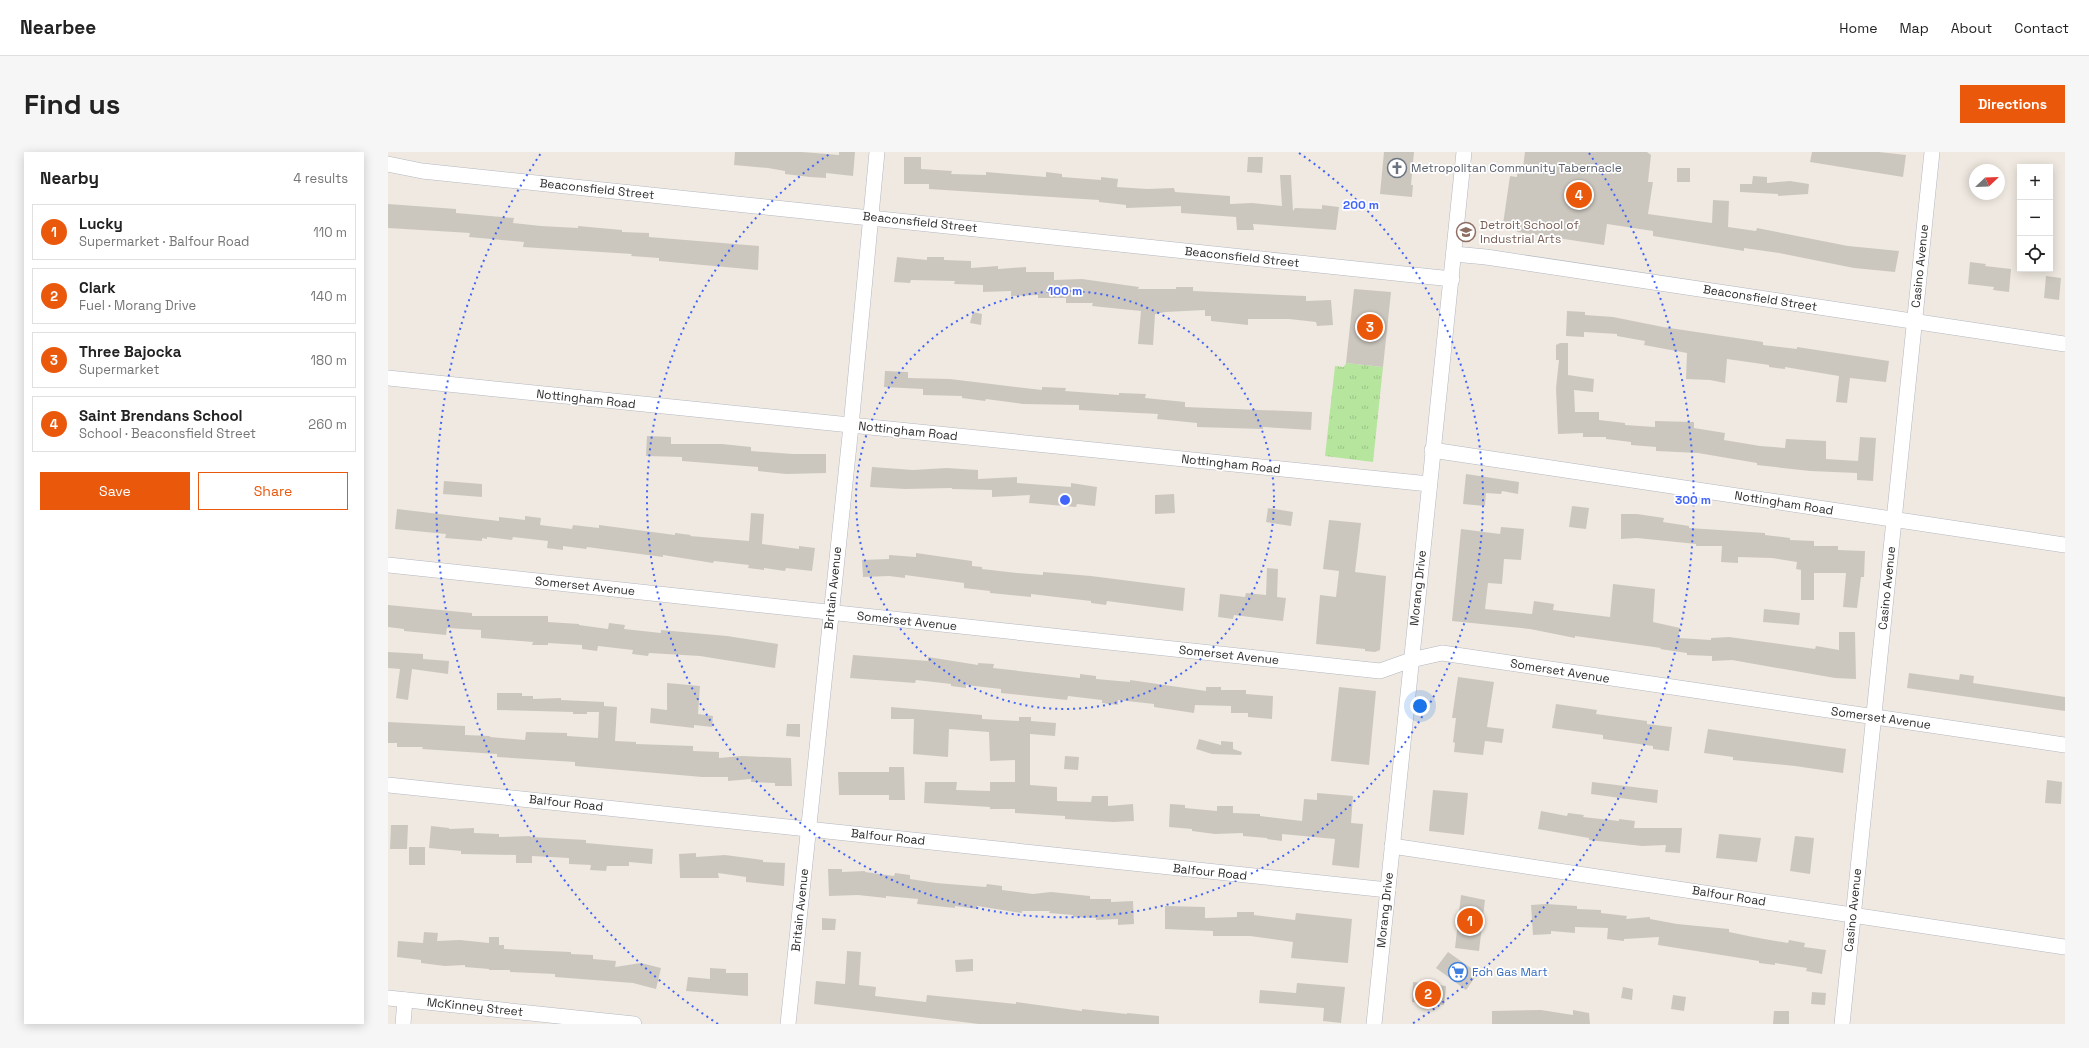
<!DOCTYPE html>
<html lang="en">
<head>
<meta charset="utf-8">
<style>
	:root { --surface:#fff; --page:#f6f6f6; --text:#222; --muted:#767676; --line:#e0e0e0; --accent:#ea580c }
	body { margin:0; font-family:"Space Grotesk",sans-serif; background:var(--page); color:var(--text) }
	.controls { position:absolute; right:12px; top:12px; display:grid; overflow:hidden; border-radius:0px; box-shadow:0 2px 10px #0003 }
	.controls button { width:36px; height:36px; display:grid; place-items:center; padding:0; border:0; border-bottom:1px solid var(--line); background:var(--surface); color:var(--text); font:20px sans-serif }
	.compass { position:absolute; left:1581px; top:12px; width:36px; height:36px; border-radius:50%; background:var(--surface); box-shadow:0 2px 10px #0003; rotate:67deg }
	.you { position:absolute; left:1032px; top:554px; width:14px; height:14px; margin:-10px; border:3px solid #fff; border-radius:50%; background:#1a73e8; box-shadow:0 0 0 6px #1a73e833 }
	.badge { display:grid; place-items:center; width:26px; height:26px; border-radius:50%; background:var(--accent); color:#fff; font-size:13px; font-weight:700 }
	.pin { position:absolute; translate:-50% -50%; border:2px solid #fff; box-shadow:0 1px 4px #0006 }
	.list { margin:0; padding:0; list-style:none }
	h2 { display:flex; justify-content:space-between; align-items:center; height:52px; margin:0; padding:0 16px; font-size:17px }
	h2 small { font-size:13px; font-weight:400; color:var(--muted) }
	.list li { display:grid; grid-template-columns:26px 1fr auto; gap:12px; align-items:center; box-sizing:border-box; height:56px; margin:0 8px 8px; padding:0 8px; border:1px solid var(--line); border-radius:0px }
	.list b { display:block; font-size:15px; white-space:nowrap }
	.list p { margin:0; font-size:13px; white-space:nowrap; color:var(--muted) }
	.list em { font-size:13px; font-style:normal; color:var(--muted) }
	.actions { display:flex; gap:8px; padding:12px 16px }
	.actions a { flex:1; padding:9px 0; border:1px solid var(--accent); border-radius:0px; text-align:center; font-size:14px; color:var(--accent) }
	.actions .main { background:var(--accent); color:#fff }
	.icon { flex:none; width:22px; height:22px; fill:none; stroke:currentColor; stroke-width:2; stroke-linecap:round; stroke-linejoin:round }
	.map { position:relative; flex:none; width:1677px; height:872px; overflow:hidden; border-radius:0px }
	header { display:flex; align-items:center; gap:24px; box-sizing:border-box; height:56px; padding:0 20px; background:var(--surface); border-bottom:1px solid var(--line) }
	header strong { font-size:19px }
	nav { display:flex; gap:22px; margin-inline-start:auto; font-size:14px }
	.intro { display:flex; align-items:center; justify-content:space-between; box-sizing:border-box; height:96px; padding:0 24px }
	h1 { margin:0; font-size:28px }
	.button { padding:10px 18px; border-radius:0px; background:var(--accent); color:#fff; font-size:14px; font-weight:700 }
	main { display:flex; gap:24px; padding:0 24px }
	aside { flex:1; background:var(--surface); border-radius:0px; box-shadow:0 2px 10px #0003 }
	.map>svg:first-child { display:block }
</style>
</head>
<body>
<header>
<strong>Nearbee</strong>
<nav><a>Home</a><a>Map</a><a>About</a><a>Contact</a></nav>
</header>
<div class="intro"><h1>Find us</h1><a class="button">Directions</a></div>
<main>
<aside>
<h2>Nearby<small>4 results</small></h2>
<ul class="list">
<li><span class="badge">1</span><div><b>Lucky</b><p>Supermarket · Balfour Road</p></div><em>110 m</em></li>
<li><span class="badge">2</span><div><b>Clark</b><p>Fuel · Morang Drive</p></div><em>140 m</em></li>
<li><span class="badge">3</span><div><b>Three Bajocka</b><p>Supermarket</p></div><em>180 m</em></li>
<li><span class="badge">4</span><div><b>Saint Brendans School</b><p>School · Beaconsfield Street</p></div><em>260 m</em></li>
</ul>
<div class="actions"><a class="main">Save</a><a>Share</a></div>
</aside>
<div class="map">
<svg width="1677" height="872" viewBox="0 0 1677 872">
	<defs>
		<pattern id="grass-tufts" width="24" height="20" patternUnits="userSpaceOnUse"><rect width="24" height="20" fill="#b6e59e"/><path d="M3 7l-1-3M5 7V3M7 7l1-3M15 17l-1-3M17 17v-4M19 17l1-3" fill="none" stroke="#9dc588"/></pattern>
	</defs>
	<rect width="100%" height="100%" fill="#efe9e1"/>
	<polygon fill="url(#grass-tufts)" points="958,211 995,215 985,310 937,304 947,214 956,215"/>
	<g fill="#cbc7bf">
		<polygon points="347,0 414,0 451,3 451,0 467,0 465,24 438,21 438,26 422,25 397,22 397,19 380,16 346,13"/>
		<polygon points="996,0 1026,0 1023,33 1025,33 1024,45 992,42"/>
		<polygon points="1137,0 1259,0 1263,3 1260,30 1265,30 1260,62 1324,71 1325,48 1341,49 1340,75 1368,79 1369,76 1460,94 1511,99 1507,120 1466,116 1391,101 1356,96 1356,99 1265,84 1265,79 1219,72 1216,93 1129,80 1130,74 1115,72 1122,24 1129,25 1130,14 1135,15"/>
		<polygon points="1424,0 1491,0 1518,3 1515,25 1422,10"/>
		<polygon points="516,5 533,5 533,17 564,19 563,22 598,23 598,20 658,25 658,20 674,22 674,25 713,28 713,25 730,27 729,35 759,37 786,36 787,40 842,44 842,52 864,51 894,54 892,23 903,23 905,59 907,56 934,57 934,53 951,55 948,78 865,72 866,78 849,78 848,65 793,61 793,54 738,56 738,53 711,50 711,48 541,37 541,32 516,32"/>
		<polygon points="860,5 875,5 874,21 859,20"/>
		<rect x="1289" y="16" width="13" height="14"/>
		<polygon points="1365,24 1379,25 1379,31 1402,29 1421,32 1420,42 1390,44 1390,42 1352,40 1352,32 1364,32"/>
		<polygon points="0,52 68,57 68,61 126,66 125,71 153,74 190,76 190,74 234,78 234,80 261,81 261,85 371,94 370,118 271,109 271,106 243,104 244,102 135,95 136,90 81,85 82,81 0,76"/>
		<polygon points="509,105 539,108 539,105 556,105 556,108 583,109 583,116 610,114 610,117 638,115 638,120 666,120 666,128 694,127 751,135 750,137 788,137 788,135 805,135 805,139 918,144 918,149 943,148 945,173 929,174 928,170 901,167 860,167 860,173 823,169 823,164 817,164 817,158 777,160 767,162 765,193 750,192 753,159 704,154 705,151 678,151 678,146 650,146 650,143 623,144 623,139 595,140 595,133 566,132 567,129 523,128 522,131 506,130"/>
		<polygon points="1582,110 1598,112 1597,114 1623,117 1621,140 1605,138 1606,135 1580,132"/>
		<polygon points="1658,124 1673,126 1671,148 1656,146"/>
		<polygon points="966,137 1003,140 995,215 958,211"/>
		<polygon points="1179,159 1197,160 1197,163 1225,165 1275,175 1375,190 1375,193 1409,197 1409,195 1501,209 1498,230 1462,226 1459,251 1448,250 1451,224 1397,215 1397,217 1381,215 1381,213 1339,207 1337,231 1322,228 1298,227 1299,201 1256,193 1257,189 1229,184 1229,182 1196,180 1196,185 1178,184"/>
		<polygon points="585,160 594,162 593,173 582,171"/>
		<polygon points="1172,191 1180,191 1180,223 1206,227 1205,240 1186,238 1187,260 1211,260 1211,268 1237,271 1237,273 1267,275 1267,269 1306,270 1306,276 1337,281 1336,288 1372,294 1397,296 1398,287 1438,289 1438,307 1470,309 1472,285 1488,286 1485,329 1469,328 1469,321 1422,319 1369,313 1369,311 1310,301 1268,299 1268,295 1243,293 1243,290 1218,287 1218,285 1195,285 1195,281 1170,282 1168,236 1171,208 1168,208 1168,193"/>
		<polygon points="497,219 520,220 520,226 562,227 654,238 654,235 678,236 677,239 731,243 731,241 758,242 757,246 797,250 797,255 924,260 923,278 875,275 875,277 809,275 809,271 769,267 770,262 691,258 691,253 635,252 598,247 597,249 574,246 574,244 535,243 535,237 496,235"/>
		<polygon points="259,284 283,285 283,292 334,292 363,295 363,299 405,302 438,302 438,321 398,322 370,319 370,315 294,309 294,305 258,304"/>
		<polygon points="484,315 525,318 559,316 590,318 590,327 629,325 629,331 683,335 683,331 709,335 707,354 689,352 688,355 641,351 642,343 604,345 604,338 564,337 564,336 517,337 482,335"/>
		<polygon points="1078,322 1131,330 1130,342 1114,339 1113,342 1098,341 1097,354 1075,352"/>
		<polygon points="56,329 94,332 94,345 55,342"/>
		<polygon points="786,342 787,361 767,362 767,343"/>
		<polygon points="1184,354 1201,356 1198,377 1181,375"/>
		<polygon points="880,356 905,360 903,374 878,370"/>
		<polygon points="9,357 111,369 111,365 137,368 137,364 153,366 152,373 184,377 185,373 211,376 211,373 287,383 287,381 303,383 302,384 361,389 363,361 376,362 374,392 411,397 411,394 427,396 424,419 398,416 397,419 376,416 376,418 360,416 361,413 326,409 325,411 275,403 275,405 199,395 198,397 175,394 175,398 159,396 160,389 125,385 124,388 99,385 99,387 94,386 94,389 57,386 58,382 7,377"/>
		<polygon points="1233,362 1249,362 1276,366 1275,370 1301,374 1301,376 1377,381 1377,383 1402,386 1402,388 1426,389 1426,394 1450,394 1450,398 1477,399 1476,425 1473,425 1469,456 1455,455 1458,421 1426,421 1426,448 1413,448 1413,418 1408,417 1409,410 1384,406 1350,405 1350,411 1333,410 1334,394 1308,394 1308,392 1249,386 1233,387"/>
		<polygon points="941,368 973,371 967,420 998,424 992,498 987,500 977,499 977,497 928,492 932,443 948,445 951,419 935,417"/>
		<polygon points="1113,375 1136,377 1133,408 1116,407 1114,432 1100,431 1097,457 1144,462 1146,449 1166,452 1165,458 1222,465 1225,432 1267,437 1265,470 1292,476 1290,486 1323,488 1323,486 1341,485 1427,497 1428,494 1451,498 1451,480 1467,480 1468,527 1447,526 1344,508 1324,509 1324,504 1299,503 1299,501 1272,497 1273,496 1187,484 1187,486 1142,477 1064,469 1073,377 1112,382"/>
		<polygon points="528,401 584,409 584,414 594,415 594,417 629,421 655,423 655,420 703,424 797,436 795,459 719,449 718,453 703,451 703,449 668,445 643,442 643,445 602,441 602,439 576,436 576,431 517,423 517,426 501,424 475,425 474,408 501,407 501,403 528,405"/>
		<polygon points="879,416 890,417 889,445 898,446 895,469 846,463 845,467 830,465 832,442 857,445 858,441 878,443"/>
		<polygon points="0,453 84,461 84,464 160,464 160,470 191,472 191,473 220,477 221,471 237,473 236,477 273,481 273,478 339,484 390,492 387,516 312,504 261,501 260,504 244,502 245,498 210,494 209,499 194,497 194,493 160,491 160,493 144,493 145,490 93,486 93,478 59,476 58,483 16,479 16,477 0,475"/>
		<polygon points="1376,457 1412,461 1411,473 1375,470"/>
		<polygon points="0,500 35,502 35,507 61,509 60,522 24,517 20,548 8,546 12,517 0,516"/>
		<polygon points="465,503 540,509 540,505 590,513 590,511 606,512 605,516 692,526 692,522 708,524 708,527 742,530 742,528 818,539 818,535 833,535 833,538 858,538 858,542 885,544 884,567 860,565 860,561 843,561 843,554 807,553 806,561 766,555 766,552 730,548 730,553 714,551 714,548 680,544 679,548 613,541 613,537 578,533 578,536 563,534 563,532 528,528 527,531 462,526"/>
		<polygon points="1521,521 1571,528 1572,522 1586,524 1585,531 1677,545 1677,559 1519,536"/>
		<polygon points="1070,525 1106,530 1099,575 1116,577 1114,591 1097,589 1095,603 1066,600 1067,591 1065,590 1068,566 1064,566"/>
		<polygon points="279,531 312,534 310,562 325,564 324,575 306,573 306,576 262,571 263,556 279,558"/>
		<polygon points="951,535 988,539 981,613 943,609"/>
		<polygon points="109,541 134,541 134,544 145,544 145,547 173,546 173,548 216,550 216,554 229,555 227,589 248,590 248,592 305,594 305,599 331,600 331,606 354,604 403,606 404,634 387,634 387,631 363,630 363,627 340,629 340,625 314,625 187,614 187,610 109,605 109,602 34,597 35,595 9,595 9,591 0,591 0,570 77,574 77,583 102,584 102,585 137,588 138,580 179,581 179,584 210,586 211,560 199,560 199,562 185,562 185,560 109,558"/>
		<polygon points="1168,552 1209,558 1208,562 1259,569 1259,572 1284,575 1281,599 1265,597 1265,594 1215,587 1215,583 1164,576"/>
		<polygon points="503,555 594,563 594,567 631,569 631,565 643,565 643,569 668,571 667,584 642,582 642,633 669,635 669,649 703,650 704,644 720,644 720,654 745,652 746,669 725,670 677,667 677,664 627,661 627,657 602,657 602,655 536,651 537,630 569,630 568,638 602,639 602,630 627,630 627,608 602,609 601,580 561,577 560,605 525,602 526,567 503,567"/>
		<polygon points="399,572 412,572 412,585 398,584"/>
		<polygon points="1320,577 1458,597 1455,621 1407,614 1345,608 1345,605 1316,601"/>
		<polygon points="811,587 833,593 833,589 845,590 845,597 854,600 853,603 824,602 808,597"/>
		<polygon points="677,604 691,605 690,618 676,617"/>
		<polygon points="501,615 516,615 517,648 501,648 501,643 451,643 450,620 501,620"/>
		<polygon points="1659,628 1674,630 1673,652 1657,651"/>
		<polygon points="1204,630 1270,638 1269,651 1203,642"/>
		<polygon points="1045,638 1080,641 1076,683 1041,679"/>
		<polygon points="929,641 965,644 963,671 975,672 971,716 944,713 947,687 894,682 894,689 879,687 879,686 855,684 855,681 827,682 804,679 804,677 781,675 782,652 797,653 797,656 829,659 829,654 845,654 845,661 872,662 872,664 914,669 916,647 929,648"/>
		<polygon points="1153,659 1179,664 1180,661 1196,663 1195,665 1231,669 1231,667 1247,669 1246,676 1294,676 1292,701 1277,700 1278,693 1254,694 1201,688 1201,686 1150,677"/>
		<polygon points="3,673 20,673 19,697 2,697"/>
		<polygon points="43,674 61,676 61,677 86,676 86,681 111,682 111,685 142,684 143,685 198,688 198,691 265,697 264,712 241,710 241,714 219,714 218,719 202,718 203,713 181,712 181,706 144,704 144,711 128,711 128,703 73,702 73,699 41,696"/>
		<polygon points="1331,682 1373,686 1369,710 1328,706"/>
		<polygon points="1407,684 1426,686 1422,722 1402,719"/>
		<rect x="21" y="695" width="16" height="18"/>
		<polygon points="308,701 308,705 337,703 375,708 375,710 397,711 396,734 358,730 358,725 330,721 331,726 292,726 291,702"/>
		<polygon points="440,717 454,717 454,720 477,719 477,720 506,724 507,721 522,723 522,727 548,731 598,735 599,732 614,734 614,738 645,742 663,740 702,744 702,747 723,747 723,750 745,749 746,772 730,773 730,767 708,768 708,766 685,765 685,763 661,761 662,759 634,759 634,761 589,754 589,757 567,754 567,756 529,752 530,747 498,744 498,746 470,743 441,744"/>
		<polygon points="1073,743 1097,748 1091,799 1067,796"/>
		<polygon points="1158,752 1189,754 1189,757 1213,758 1213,761 1239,764 1238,767 1262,765 1262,767 1289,772 1341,777 1341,780 1365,785 1400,791 1401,788 1417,791 1416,795 1438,798 1434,822 1418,819 1419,816 1387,811 1387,813 1371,811 1371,809 1346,805 1270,793 1271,785 1236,787 1236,789 1219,787 1220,776 1187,775 1187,781 1163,779 1163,782 1145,783 1143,753"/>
		<polygon points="777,754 817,755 817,766 849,765 849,760 866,760 866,763 907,768 908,761 964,767 960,811 903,806 905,790 862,784 825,784 825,779 777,777"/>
		<polygon points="434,766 448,767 447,778 434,778"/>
		<polygon points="36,780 50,781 49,789 72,788 101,791 101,785 111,785 111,793 116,793 116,797 183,800 183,802 205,803 205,807 228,809 227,815 253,811 273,816 268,837 245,831 167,825 167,822 122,820 122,818 101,818 101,817 77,815 77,813 57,814 33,811 33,808 9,805 10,789 35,791"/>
		<polygon points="459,799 473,800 471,833 488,835 487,844 538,850 539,843 628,852 628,850 694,859 694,857 739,862 739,861 771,864 771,872 591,872 426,852 428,829 457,832"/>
		<polygon points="1060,800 1090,821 1078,838 1048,816"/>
		<polygon points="585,807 585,819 568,820 567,808"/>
		<polygon points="322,816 338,817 338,821 360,821 360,844 298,839 300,825 322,827"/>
		<polygon points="1025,830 1058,834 1056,853 1024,850"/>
		<polygon points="909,831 957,835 953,871 935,869 936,856 871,851 872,838 908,841"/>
		<polygon points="1235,835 1245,837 1244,848 1233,846"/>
		<polygon points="1424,840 1438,841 1437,853 1423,852"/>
		<polygon points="1285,843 1298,845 1296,859 1283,857"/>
		<polygon points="1153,858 1185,863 1185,858 1201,861 1202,872 1104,872 1104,859"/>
		<polygon points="1386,859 1401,859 1401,872 1385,872"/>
	</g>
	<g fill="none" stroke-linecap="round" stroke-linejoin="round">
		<g stroke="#b4b7c1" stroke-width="16">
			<g id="minor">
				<polyline points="0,12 34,19 1064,127"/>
				<polyline points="1066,102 1098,105 1677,192"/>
				<polyline points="0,226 1041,332"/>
				<polyline points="1044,298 1677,393"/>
				<polyline points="0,413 992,519 1023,508 1054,501 1677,593"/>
				<polyline points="0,633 1000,738"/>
				<polyline points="1004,694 1677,795"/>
				<polyline points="0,846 246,872"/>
				<polyline points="15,872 17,848"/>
				<polyline points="400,872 463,274 489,0"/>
				<polyline points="986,872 1076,0"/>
				<polyline points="1454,872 1544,0"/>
			</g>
		</g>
		<use href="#minor" stroke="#fff" stroke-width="15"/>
	</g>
	<g fill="none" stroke="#4264fb" stroke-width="2" stroke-dasharray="2 4">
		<circle cx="677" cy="348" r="209"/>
		<path d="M911 1A418 418 0 1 1 443 1"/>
		<path d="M330 872A628 628 0 0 1 153 1M1201 1A628 628 0 0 1 1024 872"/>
	</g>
	<defs>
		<g id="church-ring" transform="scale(1)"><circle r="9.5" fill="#fff" stroke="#6b7280" stroke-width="1.5"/><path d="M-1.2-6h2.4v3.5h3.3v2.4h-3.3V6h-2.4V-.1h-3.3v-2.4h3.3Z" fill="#6b7280"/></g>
		<g id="school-ring" transform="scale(1)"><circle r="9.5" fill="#fff" stroke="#8d6e63" stroke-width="1.5"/><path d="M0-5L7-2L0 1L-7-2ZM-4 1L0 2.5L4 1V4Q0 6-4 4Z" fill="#8d6e63"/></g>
		<g id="supermarket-ring" transform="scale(1)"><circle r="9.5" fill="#fff" stroke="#3f7fe0" stroke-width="1.5"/><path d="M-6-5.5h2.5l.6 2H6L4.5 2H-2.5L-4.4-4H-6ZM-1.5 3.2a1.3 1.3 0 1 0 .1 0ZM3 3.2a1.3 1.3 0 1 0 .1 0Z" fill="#3f7fe0"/></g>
	</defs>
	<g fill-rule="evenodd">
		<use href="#church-ring" x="1009" y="16"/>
		<use href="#school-ring" x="1078" y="80"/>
		<use href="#supermarket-ring" x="1070" y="820"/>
	</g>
	<g text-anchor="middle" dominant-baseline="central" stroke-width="3.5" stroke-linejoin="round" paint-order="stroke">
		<g font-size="12" fill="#5b616d" stroke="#fff" text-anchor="start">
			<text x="1023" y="16">Metropolitan Community Tabernacle</text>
		</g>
		<g font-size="12" fill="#2e2e2e" stroke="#fff">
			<text transform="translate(209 37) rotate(6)">Beaconsfield Street</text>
			<text transform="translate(532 70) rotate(6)">Beaconsfield Street</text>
			<text transform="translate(854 105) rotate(6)">Beaconsfield Street</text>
			<text transform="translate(1532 114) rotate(-84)">Casino Avenue</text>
			<text transform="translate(1372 146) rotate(9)">Beaconsfield Street</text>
			<text transform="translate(198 247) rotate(6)">Nottingham Road</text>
			<text transform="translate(520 279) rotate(6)">Nottingham Road</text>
			<text transform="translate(843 312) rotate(6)">Nottingham Road</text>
			<text transform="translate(1396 351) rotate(9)">Nottingham Road</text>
			<text transform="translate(197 434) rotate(6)">Somerset Avenue</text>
			<text transform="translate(445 436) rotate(-84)">Britain Avenue</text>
			<text transform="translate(1030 436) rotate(-84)">Morang Drive</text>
			<text transform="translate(1499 436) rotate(-84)">Casino Avenue</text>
			<text transform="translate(519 469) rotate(6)">Somerset Avenue</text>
			<text transform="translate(841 503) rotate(6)">Somerset Avenue</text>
			<text transform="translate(1172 519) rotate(9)">Somerset Avenue</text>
			<text transform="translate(1493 566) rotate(8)">Somerset Avenue</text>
			<text transform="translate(178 651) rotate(6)">Balfour Road</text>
			<text transform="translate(500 685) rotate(6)">Balfour Road</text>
			<text transform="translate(822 720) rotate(6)">Balfour Road</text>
			<text transform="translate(1341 744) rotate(9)">Balfour Road</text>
			<text transform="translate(412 758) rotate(-84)">Britain Avenue</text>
			<text transform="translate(997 758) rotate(-84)">Morang Drive</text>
			<text transform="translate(1465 758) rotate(-84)">Casino Avenue</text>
			<text transform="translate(87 855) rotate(6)">McKinney Street</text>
		</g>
		<g font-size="12" fill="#785e54" stroke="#fff" text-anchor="start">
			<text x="1092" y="73">Detroit School of<tspan x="1092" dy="14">Industrial Arts</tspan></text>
		</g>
		<g font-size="12" fill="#366cbe" stroke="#fff" text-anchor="start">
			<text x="1084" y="820">Foh Gas Mart</text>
		</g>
	</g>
	<circle cx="677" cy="348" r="6" fill="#4264fb" stroke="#fff" stroke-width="2"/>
	<g font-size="12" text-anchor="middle" font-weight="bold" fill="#4264fb" stroke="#fff" stroke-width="3.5" stroke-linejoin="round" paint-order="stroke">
		<text x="973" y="57">200 m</text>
		<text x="677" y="143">100 m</text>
		<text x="1305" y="352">300 m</text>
	</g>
</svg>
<div class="controls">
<button>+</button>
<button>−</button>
<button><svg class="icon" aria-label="locate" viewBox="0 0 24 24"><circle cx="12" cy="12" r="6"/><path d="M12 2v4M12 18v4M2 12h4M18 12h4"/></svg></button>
</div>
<svg class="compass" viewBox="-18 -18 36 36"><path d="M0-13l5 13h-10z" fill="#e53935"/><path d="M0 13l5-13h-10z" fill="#767676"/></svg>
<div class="you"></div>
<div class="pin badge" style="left:1082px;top:769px">1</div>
<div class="pin badge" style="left:1040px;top:842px">2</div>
<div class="pin badge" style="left:982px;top:175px">3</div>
<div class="pin badge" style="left:1191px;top:43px">4</div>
</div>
</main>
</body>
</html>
